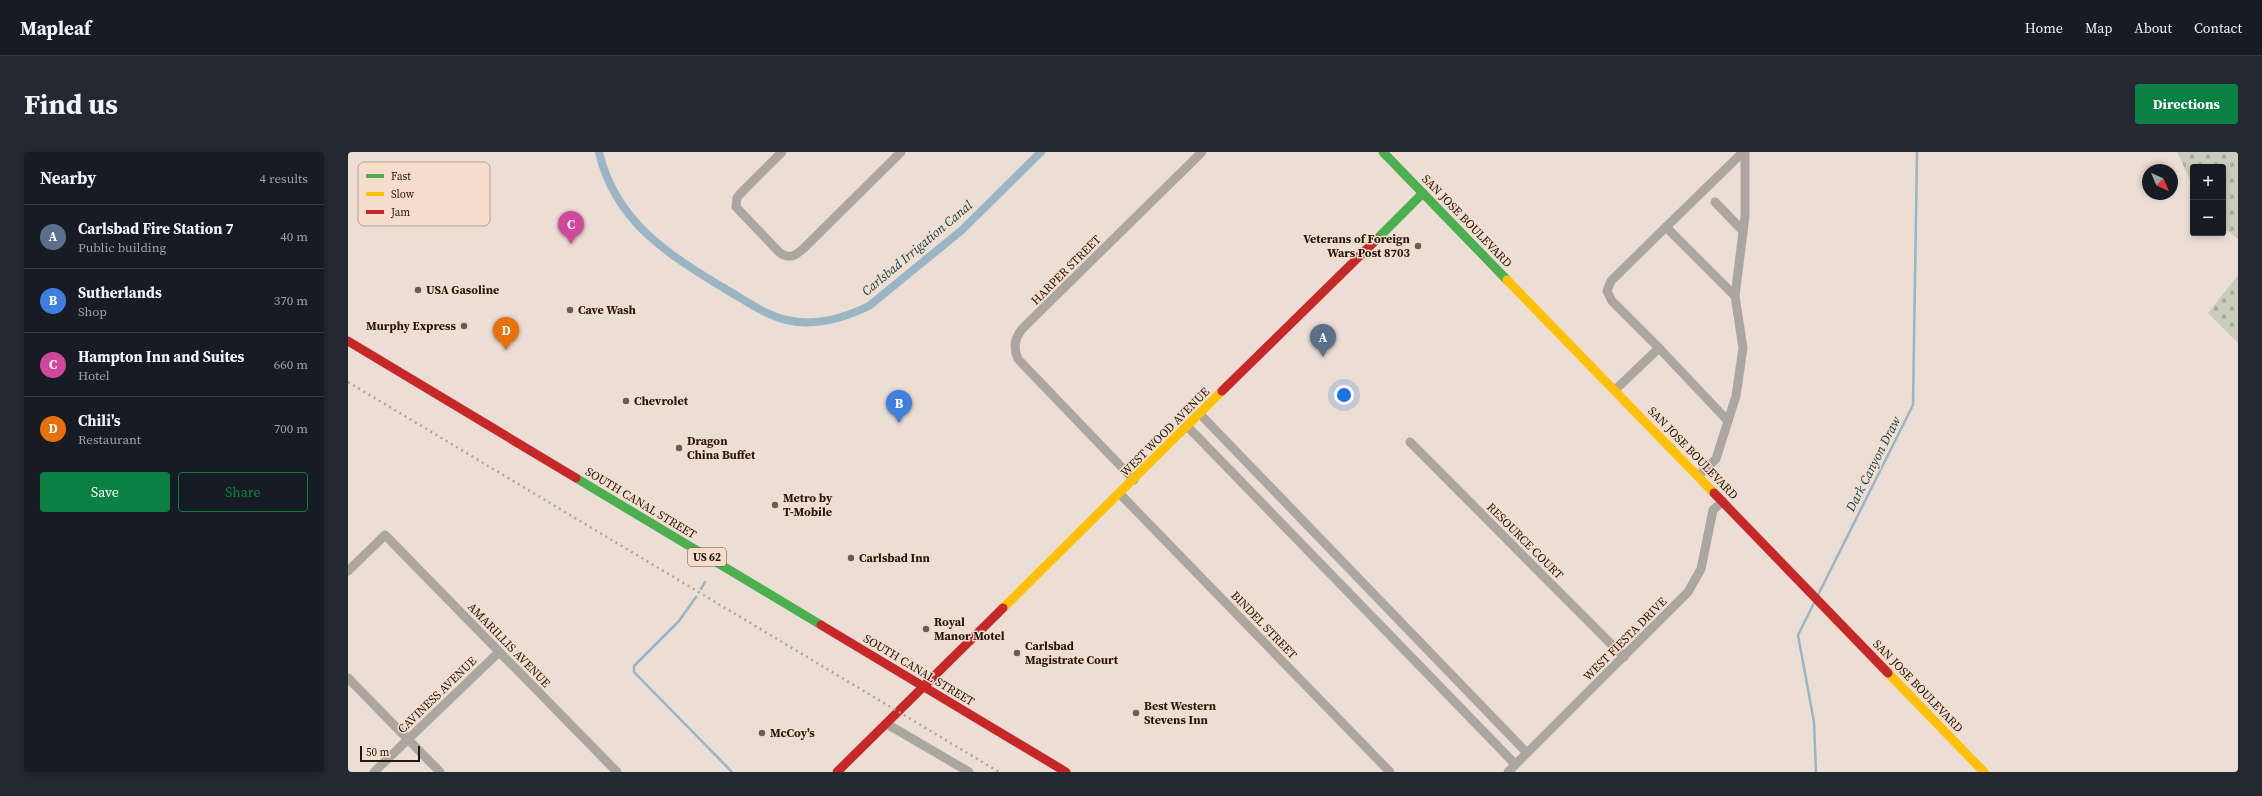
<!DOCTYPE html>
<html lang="en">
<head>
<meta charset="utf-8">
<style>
	:root { --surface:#171b24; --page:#242831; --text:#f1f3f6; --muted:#9ea1a6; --line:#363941; --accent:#0b8043 }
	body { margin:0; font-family:"Source Serif 4",serif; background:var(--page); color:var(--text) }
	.controls { position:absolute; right:12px; top:12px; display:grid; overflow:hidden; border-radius:4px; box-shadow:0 2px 6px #0003 }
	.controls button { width:36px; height:36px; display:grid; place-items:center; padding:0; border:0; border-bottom:1px solid var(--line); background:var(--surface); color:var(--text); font:20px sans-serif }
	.compass { position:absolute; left:1794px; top:12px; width:36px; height:36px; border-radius:50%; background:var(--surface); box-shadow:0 2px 6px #0003; rotate:136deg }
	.scale { position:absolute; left:12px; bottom:10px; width:60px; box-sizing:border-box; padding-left:4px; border:2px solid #211811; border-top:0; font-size:11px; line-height:14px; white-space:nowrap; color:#211811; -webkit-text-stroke:3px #f6ddcb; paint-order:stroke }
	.you { position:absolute; left:996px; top:243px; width:14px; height:14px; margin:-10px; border:3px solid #fff; border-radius:50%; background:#1a73e8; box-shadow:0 0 0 6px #1a73e833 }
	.badge { display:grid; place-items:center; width:26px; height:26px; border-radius:50%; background:var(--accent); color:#fff; font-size:13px; font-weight:700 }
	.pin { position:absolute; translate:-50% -33px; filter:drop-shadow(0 1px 2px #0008) }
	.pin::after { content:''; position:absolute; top:21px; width:14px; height:12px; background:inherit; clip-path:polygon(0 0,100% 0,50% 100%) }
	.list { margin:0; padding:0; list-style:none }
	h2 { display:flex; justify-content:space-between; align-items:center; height:52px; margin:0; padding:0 16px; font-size:17px }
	h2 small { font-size:13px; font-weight:400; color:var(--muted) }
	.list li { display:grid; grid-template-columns:26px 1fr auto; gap:12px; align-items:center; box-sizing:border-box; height:64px; padding:0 16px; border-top:1px solid var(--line) }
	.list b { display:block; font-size:15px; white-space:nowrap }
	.list p { margin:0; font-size:13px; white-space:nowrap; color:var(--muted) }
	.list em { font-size:13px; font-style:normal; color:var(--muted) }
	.actions { display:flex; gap:8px; padding:12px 16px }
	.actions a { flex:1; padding:9px 0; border:1px solid var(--accent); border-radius:4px; text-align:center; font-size:14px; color:var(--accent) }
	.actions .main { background:var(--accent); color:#fff }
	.map { position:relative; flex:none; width:1890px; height:620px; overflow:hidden; border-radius:4px }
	header { display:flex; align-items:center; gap:24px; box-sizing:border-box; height:56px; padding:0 20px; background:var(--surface); border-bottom:1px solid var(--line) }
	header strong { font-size:19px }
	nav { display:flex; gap:22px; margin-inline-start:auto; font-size:14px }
	.intro { display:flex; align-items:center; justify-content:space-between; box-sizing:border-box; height:96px; padding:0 24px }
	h1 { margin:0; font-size:28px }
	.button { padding:10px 18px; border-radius:4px; background:var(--accent); color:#fff; font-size:14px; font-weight:700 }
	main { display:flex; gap:24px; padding:0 24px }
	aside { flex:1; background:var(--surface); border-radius:4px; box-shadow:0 2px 6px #0003 }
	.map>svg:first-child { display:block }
</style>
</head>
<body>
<header>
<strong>Mapleaf</strong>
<nav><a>Home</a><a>Map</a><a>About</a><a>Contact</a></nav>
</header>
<div class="intro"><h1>Find us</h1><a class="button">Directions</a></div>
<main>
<aside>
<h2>Nearby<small>4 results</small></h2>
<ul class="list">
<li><span class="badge" style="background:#5c6f8a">A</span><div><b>Carlsbad Fire Station 7</b><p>Public building</p></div><em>40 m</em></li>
<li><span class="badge" style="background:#3f7fe0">B</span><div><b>Sutherlands</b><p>Shop</p></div><em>370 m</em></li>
<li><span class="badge" style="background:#d1479c">C</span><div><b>Hampton Inn and Suites</b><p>Hotel</p></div><em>660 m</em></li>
<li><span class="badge" style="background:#e8710a">D</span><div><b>Chili's</b><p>Restaurant</p></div><em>700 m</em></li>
</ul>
<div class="actions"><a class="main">Save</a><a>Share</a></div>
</aside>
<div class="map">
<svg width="1890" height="620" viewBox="0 0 1890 620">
	<defs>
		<pattern id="cemetery-stones" width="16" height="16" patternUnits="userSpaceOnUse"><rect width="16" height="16" fill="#cbcdbc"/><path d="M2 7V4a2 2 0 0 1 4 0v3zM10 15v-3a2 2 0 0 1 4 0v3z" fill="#aeafa1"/></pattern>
	</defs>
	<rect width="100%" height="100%" fill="#ecded5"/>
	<g fill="url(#cemetery-stones)">
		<polygon points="1829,0 1890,0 1890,87 1875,75 1875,15 1845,15 1845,34"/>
		<polygon points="1890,123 1890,191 1860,161"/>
	</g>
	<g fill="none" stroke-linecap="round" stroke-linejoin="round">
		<g stroke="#9ab5c4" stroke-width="2.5">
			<polyline points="353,437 357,430"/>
			<polyline points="1470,443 1565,253 1569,0"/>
			<polyline points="348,445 331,469 286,514 286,520 384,620"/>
			<polyline points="1466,451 1450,483 1466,570 1468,620"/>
		</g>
		<path stroke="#9ab5c4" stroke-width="8" d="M251,0C267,70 321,103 379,138C398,149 417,163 439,168C467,175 496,166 521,154L614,78L693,0"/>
		<g stroke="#aca6a0" stroke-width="9">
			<path d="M434,0L392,42L389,46L388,55L431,100C441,108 447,104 456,96L553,0"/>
			<polyline points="1367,50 1395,79"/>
			<polyline points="1318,75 1395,0"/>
			<polyline points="1387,144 1397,64 1397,0"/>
			<polyline points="1311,196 1264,149 1259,139 1263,129 1318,75 1387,144 1395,196 1388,244 1380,269"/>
			<polyline points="1267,238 1311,196 1380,269 1368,307 1350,324"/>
			<polyline points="852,262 1179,601"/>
			<polyline points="840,275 1167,612"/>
			<polyline points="1062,290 1276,505"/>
			<path d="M786,328L670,207C665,196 667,185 675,176L854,0"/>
			<polyline points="772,342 1042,620"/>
			<polyline points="0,419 37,383 269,620"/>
			<polyline points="0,526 92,620"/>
			<polyline points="539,572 621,620"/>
			<polyline points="26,620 151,500"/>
			<polyline points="1160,620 1340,440 1353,417 1365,358 1375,349"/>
		</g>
		<g stroke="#4caf50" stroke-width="9">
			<polyline points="1035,0 1159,128"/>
			<polyline points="1029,87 1075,41"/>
			<polyline points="228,326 473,473"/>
		</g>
		<g stroke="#ffc107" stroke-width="9">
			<polyline points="1159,128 1366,341"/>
			<polyline points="655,456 874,239"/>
			<polyline points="1540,521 1636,620"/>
		</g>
		<g stroke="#c62828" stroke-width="9">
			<polyline points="0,189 228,326"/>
			<polyline points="874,239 1029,87"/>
			<polyline points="1366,341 1540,521"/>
			<polyline points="473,473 718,620"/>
			<polyline points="489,620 655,456"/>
		</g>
		<polyline stroke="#aea49e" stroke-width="2.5" stroke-dasharray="2 4" stroke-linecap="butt" points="0,230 651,620"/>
	</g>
	<g fill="#685d56" stroke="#f6ddcb" stroke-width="1.5">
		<circle cx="1070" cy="94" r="4"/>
		<circle cx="70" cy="138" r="4"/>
		<circle cx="222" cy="158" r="4"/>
		<circle cx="116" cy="174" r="4"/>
		<circle cx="278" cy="249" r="4"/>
		<circle cx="331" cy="296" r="4"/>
		<circle cx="427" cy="353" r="4"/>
		<circle cx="503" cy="406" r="4"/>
		<circle cx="578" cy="477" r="4"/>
		<circle cx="669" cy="501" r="4"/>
		<circle cx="788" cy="561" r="4"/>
		<circle cx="414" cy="581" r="4"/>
	</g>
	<g text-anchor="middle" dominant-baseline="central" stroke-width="3" stroke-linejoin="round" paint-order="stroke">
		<rect fill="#f6ddcb" stroke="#615349" stroke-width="1" x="340" y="396" width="38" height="18" rx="3"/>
		<g font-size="11" font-weight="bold" fill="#211811">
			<text x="359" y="405">US 62</text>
		</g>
		<g font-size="12" fill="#211811" stroke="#f6ddcb">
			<text transform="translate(1119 69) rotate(46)">SAN JOSE BOULEVARD</text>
			<text transform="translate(718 118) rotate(-45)">HARPER STREET</text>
			<text transform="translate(817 280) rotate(-45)">WEST WOOD AVENUE</text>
			<text transform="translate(1345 301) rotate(46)">SAN JOSE BOULEVARD</text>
			<text transform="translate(293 351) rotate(31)">SOUTH CANAL STREET</text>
			<text transform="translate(1177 389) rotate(45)">RESOURCE COURT</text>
			<text transform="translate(916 473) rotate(46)">BINDEL STREET</text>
			<text transform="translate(1277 487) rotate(-45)">WEST FIESTA DRIVE</text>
			<text transform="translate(161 493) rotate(46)">AMARILLIS AVENUE</text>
			<text transform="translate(571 518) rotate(31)">SOUTH CANAL STREET</text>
			<text transform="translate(1570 534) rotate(46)">SAN JOSE BOULEVARD</text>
			<text transform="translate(89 543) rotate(-44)">CAVINESS AVENUE</text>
		</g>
		<g font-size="12" font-weight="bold" fill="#211811" stroke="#f6ddcb" text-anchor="start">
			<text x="1062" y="87" text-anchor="end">Veterans of Foreign<tspan x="1062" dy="14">Wars Post 8703</tspan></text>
			<text x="78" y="138">USA Gasoline</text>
			<text x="230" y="158">Cave Wash</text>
			<text x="108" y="174" text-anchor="end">Murphy Express</text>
			<text x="286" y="249">Chevrolet</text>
			<text x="339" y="289">Dragon<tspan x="339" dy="14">China Buffet</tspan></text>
			<text x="435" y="346">Metro by<tspan x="435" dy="14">T-Mobile</tspan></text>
			<text x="511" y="406">Carlsbad Inn</text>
			<text x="586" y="470">Royal<tspan x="586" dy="14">Manor Motel</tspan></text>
			<text x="677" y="494">Carlsbad<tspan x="677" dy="14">Magistrate Court</tspan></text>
			<text x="796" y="554">Best Western<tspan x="796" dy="14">Stevens Inn</tspan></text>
			<text x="422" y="581">McCoy's</text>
		</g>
		<g font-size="13" font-style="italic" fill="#003f59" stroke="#f6ddcb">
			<text transform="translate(569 96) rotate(-40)">Carlsbad Irrigation Canal</text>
			<text transform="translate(1525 312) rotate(-63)">Dark Canyon Draw</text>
		</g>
	</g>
	<rect x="10" y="10" width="132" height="64" rx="6" fill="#f6ddcb" stroke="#b6a293" stroke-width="1"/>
	<rect x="18" y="22" width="18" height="4" fill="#4caf50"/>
	<rect x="18" y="40" width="18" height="4" fill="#ffc107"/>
	<rect x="18" y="58" width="18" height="4" fill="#c62828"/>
	<g font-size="11" fill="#211811">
		<text x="43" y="28">Fast</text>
		<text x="43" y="46">Slow</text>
		<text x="43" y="64">Jam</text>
	</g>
</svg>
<div class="controls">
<button>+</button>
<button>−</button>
</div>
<svg class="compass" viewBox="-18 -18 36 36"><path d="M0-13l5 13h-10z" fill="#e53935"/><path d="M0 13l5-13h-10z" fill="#9ea1a6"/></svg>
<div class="scale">50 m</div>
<div class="you"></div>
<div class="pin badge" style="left:975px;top:205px;background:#5c6f8a">A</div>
<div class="pin badge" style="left:551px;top:271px;background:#3f7fe0">B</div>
<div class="pin badge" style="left:223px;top:92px;background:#d1479c">C</div>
<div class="pin badge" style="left:158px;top:198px;background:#e8710a">D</div>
</div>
</main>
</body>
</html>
